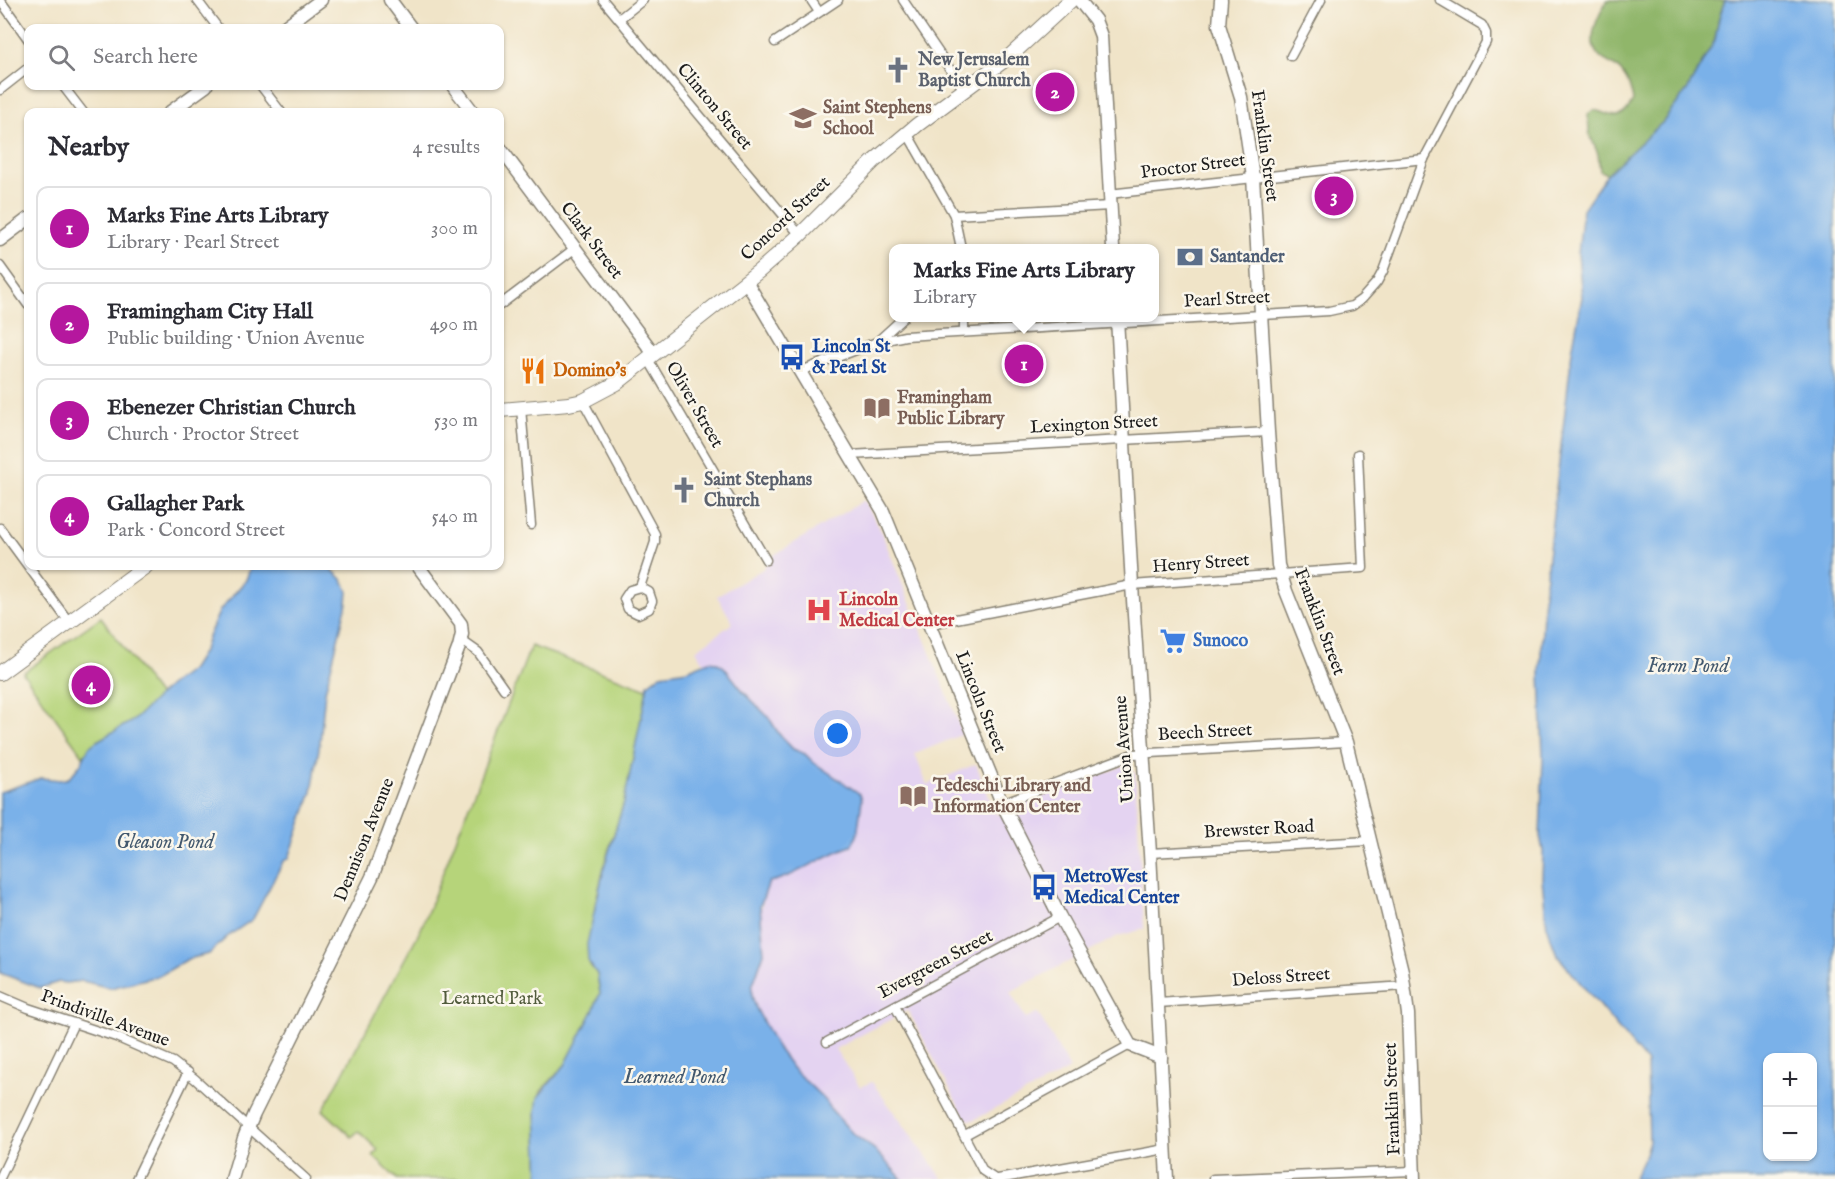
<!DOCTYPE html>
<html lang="en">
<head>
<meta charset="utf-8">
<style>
	:root { --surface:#fff; --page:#f2f2f3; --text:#2b2b33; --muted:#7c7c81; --line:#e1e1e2; --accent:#b5179e }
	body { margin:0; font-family:"IM FELL English",serif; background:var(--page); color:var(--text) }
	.controls { position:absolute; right:18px; bottom:18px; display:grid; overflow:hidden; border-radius:12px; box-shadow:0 2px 4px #0004 }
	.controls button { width:54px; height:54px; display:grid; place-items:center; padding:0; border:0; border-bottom:2px solid var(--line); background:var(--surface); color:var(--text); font:30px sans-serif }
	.you { position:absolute; left:838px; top:734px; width:21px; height:21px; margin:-15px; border:4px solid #fff; border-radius:50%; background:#1a73e8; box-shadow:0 0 0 9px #1a73e833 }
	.badge { display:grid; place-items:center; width:39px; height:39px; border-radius:50%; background:var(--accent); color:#fff; font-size:20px; font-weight:700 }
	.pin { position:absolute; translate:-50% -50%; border:3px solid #fff; box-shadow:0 2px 6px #0006 }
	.popup { position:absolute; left:889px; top:244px; width:270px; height:78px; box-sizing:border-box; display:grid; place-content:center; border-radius:12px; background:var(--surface); filter:drop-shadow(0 2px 4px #0005); font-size:20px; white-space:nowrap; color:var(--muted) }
	.popup b { font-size:22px; color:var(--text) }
	.popup::after { content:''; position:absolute; left:50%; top:100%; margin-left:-12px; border:12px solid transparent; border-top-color:var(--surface) }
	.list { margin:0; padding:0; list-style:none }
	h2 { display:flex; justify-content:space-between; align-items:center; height:78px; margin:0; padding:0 24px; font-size:26px }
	h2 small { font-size:20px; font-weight:400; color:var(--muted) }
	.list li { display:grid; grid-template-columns:39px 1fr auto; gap:18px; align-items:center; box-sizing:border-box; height:84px; margin:0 12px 12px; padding:0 12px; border:2px solid var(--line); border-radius:12px }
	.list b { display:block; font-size:22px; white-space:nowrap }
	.list p { margin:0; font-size:20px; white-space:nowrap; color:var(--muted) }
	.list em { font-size:20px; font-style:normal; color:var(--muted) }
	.icon { flex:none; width:33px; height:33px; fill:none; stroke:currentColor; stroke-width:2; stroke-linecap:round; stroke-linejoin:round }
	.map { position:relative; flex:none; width:1835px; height:1179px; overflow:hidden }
	.search { position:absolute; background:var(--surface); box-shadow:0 2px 4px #0004; left:24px; top:24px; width:480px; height:66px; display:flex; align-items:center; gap:15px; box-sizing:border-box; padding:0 21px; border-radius:12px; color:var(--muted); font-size:22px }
	.panel { position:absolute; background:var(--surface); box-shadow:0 2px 4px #0004; left:24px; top:108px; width:480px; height:462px; border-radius:12px }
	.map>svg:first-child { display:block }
</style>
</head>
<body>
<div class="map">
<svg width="1835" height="1179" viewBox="0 0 1835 1179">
	<rect width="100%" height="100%" fill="#fbf7ec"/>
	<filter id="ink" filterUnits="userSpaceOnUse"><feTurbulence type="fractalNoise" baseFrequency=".0167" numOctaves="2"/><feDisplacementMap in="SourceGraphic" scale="12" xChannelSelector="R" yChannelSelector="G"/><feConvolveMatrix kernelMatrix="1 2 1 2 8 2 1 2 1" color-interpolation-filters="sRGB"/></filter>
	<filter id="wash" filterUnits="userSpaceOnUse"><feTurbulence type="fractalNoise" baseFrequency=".008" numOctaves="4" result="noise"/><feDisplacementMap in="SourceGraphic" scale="24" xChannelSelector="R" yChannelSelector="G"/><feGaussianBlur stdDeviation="1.35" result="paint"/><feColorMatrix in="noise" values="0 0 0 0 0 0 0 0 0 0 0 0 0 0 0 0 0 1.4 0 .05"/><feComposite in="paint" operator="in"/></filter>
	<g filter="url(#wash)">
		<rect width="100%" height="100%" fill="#f0e4c8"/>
		<polygon fill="#e4d3f1" points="864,500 880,529 963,734 915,754 927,785 976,764 996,815 1123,766 1128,766 1135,773 1144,929 1118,936 1010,992 1026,1019 1038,1013 1070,1069 974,1120 969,1120 965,1118 908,1010 835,1049 860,1087 872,1082 943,1179 902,1179 874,1149 853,1134 828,1106 824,1099 793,1069 776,1046 756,1008 752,996 752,987 764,953 760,913 766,888 769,881 775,880 823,859 843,848 857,836 862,799 860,794 813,762 805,754 793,749 727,681 702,660 696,650 733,623 717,596 763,569 774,555"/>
		<g fill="#b6d47a" stroke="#69784b" stroke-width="1.5">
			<polygon points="101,617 159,696 134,720 97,741 83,756 23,673"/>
			<polygon points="531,646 647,689 624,802 607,856 595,904 590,965 597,974 600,993 593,1011 565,1065 541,1091 536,1112 539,1179 397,1179 373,1156 378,1150 358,1131 352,1137 323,1110 421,929"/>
		</g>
		<path fill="#90b66a" stroke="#566943" stroke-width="1.5" d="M1607,0H1725L1719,18L1715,40L1687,90L1663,122L1607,174L1600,171L1598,154L1589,133L1588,114L1594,110C1614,115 1620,124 1633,101C1631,87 1626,73 1613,65C1608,62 1601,59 1597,54C1586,38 1599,15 1607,0Z"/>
		<g fill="#7ab1e9" stroke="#4b6682" stroke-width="1.5" fill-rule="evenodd">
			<path d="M1725,0H1835V1179H1633L1644,1157L1649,1141L1647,1063L1557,955L1547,928L1542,879L1543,851L1540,836L1543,757L1540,672L1544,592L1572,351L1582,297L1578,254L1583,209L1607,174L1663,122L1687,90L1715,40L1719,18ZM1768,1058H1812V1156H1768Z"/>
			<polygon points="251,566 328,566 342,579 348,591 347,603 325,692 320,742 312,792 289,858 283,862 253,919 227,937 209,954 188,959 161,975 111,988 82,981 66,983 59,982 40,988 0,973 0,792 41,778 61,780 69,778 80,765 89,747 97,741 134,720 169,686 192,669 204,650 208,637 220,610 246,580"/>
			<path d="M709,661L716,662L724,667L743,691L769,718L779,734L793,749L805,754L813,762L860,794L862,799L857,836L851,846C823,855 798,876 769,882L760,906L764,953L752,987V996L756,1008L776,1046L793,1069L824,1099L828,1106L853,1134L874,1149L902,1179H539L536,1112L538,1097L565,1065L593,1011L600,993L597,974L588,961L587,944L605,864L624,802L648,684L661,674L687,670Z"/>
		</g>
	</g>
	<g filter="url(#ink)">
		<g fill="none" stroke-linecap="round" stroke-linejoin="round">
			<g stroke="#868072" stroke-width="11">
				<g id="street">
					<polyline points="0,0 28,39"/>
					<polyline points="197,0 218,28"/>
					<polyline points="603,0 800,235"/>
					<polyline points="811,0 819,12"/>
					<polyline points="903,0 964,90"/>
					<polyline points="619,19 643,0"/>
					<polyline points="775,42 838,0"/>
					<polyline points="1291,56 1321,0"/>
					<polyline points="63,86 83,112"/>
					<polyline points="261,86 281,112"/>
					<polyline points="0,90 28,68"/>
					<polyline points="907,133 954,215 961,248"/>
					<polyline points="1109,194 1424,159"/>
					<polyline points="954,215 1110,206"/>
					<polyline points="0,266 28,305"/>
					<polyline points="500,305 574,249"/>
					<polyline points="964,318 964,332"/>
					<polyline points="880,339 903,318"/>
					<polyline points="648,359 766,560"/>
					<polyline points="801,371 877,342 905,336 1329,311 1352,306 1362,299 1377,282 1383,271 1424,159 1486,42 1486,33 1482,25 1440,0"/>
					<polyline points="583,401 655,534 655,542 640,587 630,590 624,599 628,609 638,614 649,609 652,601 649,592 640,587"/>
					<polyline points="521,408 531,525"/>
					<polyline points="850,455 1268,432"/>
					<polyline points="0,528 69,622"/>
					<polyline points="930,624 1132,585 1363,568 1358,454"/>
					<polyline points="461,640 478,652 504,689"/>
					<polyline points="1002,803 1133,754 1346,742"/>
					<polyline points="1150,853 1369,841"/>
					<polyline points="0,996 28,1008 116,1037 173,1062 195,1079 306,1179"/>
					<polyline points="1158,1003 1405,986"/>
					<polyline points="895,1006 983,1171 995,1179"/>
					<polyline points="827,1042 1060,917"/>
					<polyline points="965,1135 1130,1045"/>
					<polyline points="0,1178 74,1023"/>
					<polyline points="136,1179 188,1072"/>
					<polyline points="998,1179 1166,1149"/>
					<polyline points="1213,1179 1413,1171"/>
				</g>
			</g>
			<g stroke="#868072" stroke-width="15">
				<g id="secondary">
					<polyline points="390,0 411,28"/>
					<polyline points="1079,0 1095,20 1101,36 1113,248"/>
					<polyline points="1221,0 1219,25 1241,97 1253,177 1268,432 1278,565 1286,591 1346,742 1402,971 1408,1014 1414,1179"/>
					<polyline points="283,28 321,0"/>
					<polyline points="453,86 473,112"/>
					<polyline points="170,112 206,86"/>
					<polyline points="500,148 654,354"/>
					<polyline points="0,240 28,219"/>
					<polyline points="746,281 883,511 1002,803 1060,917 1130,1045 1161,1057"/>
					<polyline points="1117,318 1132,585 1150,853 1167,1179"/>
					<polyline points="232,1179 244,1138 254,1114 372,877 459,647 462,634 461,624 418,566"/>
				</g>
			</g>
			<g stroke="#868072" stroke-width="16">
				<g id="primary">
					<polyline points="500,410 569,404 583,401 617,383 759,271 800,235 874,161 917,125 1010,56 1071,0"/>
					<polyline points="0,673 146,566"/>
				</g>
			</g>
			<use href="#street" stroke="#fff" stroke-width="8"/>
			<use href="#secondary" stroke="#fff" stroke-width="12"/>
			<use href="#primary" stroke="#fff" stroke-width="14"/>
		</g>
	</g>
	<defs>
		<g id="church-bare" transform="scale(2.07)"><path d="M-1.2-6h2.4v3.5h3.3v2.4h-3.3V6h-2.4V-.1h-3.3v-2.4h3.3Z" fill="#6b7280" stroke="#fbf7ec" stroke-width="2.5" paint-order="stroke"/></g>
		<g id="school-bare" transform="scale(2.07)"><path d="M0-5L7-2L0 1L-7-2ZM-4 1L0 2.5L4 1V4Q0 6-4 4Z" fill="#8d6e63" stroke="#fbf7ec" stroke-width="2.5" paint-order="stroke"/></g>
		<g id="bank-bare" transform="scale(2.07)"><path d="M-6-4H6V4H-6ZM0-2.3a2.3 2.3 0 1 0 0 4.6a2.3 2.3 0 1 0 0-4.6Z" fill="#5c6f8a" stroke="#fbf7ec" stroke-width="2.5" paint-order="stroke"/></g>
		<g id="bus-bare" transform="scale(2.07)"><path d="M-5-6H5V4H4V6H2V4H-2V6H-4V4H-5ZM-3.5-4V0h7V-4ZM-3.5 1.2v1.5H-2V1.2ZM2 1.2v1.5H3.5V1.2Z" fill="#1a4fb4" stroke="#fbf7ec" stroke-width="2.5" paint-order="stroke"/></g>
		<g id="restaurant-bare" transform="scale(2.07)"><path d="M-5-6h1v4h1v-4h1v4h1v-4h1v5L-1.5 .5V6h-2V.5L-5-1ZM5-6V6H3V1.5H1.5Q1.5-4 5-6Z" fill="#e8710a" stroke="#fbf7ec" stroke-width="2.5" paint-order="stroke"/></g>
		<g id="library-bare" transform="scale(2.07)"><path d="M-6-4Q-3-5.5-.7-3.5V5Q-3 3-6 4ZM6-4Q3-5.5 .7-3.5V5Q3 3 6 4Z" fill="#8d6e63" stroke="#fbf7ec" stroke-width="2.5" paint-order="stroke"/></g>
		<g id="hospital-bare" transform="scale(2.07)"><path d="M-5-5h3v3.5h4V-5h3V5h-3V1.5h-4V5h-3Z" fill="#e0444e" stroke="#fbf7ec" stroke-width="2.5" paint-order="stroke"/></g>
		<g id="supermarket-bare" transform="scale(2.07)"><path d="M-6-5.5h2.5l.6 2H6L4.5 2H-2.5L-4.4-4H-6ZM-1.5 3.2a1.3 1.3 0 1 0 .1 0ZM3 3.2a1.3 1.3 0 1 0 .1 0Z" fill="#3f7fe0" stroke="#fbf7ec" stroke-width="2.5" paint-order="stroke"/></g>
	</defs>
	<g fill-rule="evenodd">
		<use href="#church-bare" x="898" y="70"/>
		<use href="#school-bare" x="803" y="118"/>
		<use href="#bank-bare" x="1190" y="257"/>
		<use href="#bus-bare" x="792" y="357"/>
		<use href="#restaurant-bare" x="533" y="371"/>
		<use href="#library-bare" x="877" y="408"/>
		<use href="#church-bare" x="684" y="490"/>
		<use href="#hospital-bare" x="819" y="610"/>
		<use href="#supermarket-bare" x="1173" y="641"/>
		<use href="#library-bare" x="913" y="796"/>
		<use href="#bus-bare" x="1044" y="887"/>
	</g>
	<g text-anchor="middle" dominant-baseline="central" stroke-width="5" stroke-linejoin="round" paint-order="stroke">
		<g font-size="18" font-weight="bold" fill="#5b616d" stroke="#fbf7ec" text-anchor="start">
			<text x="918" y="60">New Jerusalem<tspan x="918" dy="21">Baptist Church</tspan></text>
			<text x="704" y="480">Saint Stephans<tspan x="704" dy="21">Church</tspan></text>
		</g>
		<g font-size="18" fill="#1c1c1c" stroke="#fbf7ec">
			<text transform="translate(714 107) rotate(50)">Clinton Street</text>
			<text transform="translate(1264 146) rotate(82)">Franklin Street</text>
			<text transform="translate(1193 167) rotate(-7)">Proctor Street</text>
			<text transform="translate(786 219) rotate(-43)">Concord Street</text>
			<text transform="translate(591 241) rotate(53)">Clark Street</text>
			<text transform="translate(1227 300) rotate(-3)">Pearl Street</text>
			<text transform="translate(694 405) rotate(60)">Oliver Street</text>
			<text transform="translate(1094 425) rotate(-3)">Lexington Street</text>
			<text transform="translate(1201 564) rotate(-4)">Henry Street</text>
			<text transform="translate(1319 622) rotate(69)">Franklin Street</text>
			<text transform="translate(980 702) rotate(68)">Lincoln Street</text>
			<text transform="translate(1205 733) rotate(-3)">Beech Street</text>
			<text transform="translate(1125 749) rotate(-94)">Union Avenue</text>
			<text transform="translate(1259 830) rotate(-3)">Brewster Road</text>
			<text transform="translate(365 840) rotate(-68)">Dennison Avenue</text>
			<text transform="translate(936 965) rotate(-28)">Evergreen Street</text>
			<text transform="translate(1281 978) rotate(-4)">Deloss Street</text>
			<text transform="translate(105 1019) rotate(20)">Prindiville Avenue</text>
			<text transform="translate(1393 1099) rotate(-92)">Franklin Street</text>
		</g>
		<g font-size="18" font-weight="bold" fill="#785e54" stroke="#fbf7ec" text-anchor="start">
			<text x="823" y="108">Saint Stephens<tspan x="823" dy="21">School</tspan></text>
			<text x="897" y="398">Framingham<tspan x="897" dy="21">Public Library</tspan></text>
			<text x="933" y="786">Tedeschi Library and<tspan x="933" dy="21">Information Center</tspan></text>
		</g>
		<g font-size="18" font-weight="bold" fill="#4e5e75" stroke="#fbf7ec" text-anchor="start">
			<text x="1210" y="257">Santander</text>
		</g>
		<g font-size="18" font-weight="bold" fill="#164399" stroke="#fbf7ec" text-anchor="start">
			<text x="812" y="347">Lincoln St<tspan x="812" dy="21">&amp; Pearl St</tspan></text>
			<text x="1064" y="877">MetroWest<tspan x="1064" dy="21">Medical Center</tspan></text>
		</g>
		<g font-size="18" font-weight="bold" fill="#c56008" stroke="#fbf7ec" text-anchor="start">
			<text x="553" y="371">Domino's</text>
		</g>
		<g font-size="18" font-weight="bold" fill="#be3a42" stroke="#fbf7ec" text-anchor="start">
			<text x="839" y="600">Lincoln<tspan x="839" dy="21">Medical Center</tspan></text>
		</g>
		<g font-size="18" font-weight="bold" fill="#366cbe" stroke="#fbf7ec" text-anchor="start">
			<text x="1193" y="641">Sunoco</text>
		</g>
		<g font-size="18" fill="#525c3d" stroke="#fbf7ec">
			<text x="492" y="999">Learned Park</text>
		</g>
		<g font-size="20" font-style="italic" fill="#42586e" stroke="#fbf7ec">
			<text x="1688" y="666">Farm Pond</text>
			<text x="165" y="842">Gleason Pond</text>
			<text x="675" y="1077">Learned Pond</text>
		</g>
	</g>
</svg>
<div class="controls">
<button>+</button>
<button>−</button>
</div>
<div class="you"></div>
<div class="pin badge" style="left:1024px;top:364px">1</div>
<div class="popup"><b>Marks Fine Arts Library</b>Library</div>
<div class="pin badge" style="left:1055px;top:92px">2</div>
<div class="pin badge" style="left:1334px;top:196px">3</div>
<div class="pin badge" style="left:91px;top:685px">4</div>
<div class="search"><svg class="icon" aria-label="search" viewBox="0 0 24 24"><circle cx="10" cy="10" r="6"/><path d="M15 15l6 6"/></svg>Search here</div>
<section class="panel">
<h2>Nearby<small>4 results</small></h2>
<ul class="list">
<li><span class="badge">1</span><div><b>Marks Fine Arts Library</b><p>Library · Pearl Street</p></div><em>300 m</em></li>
<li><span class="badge">2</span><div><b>Framingham City Hall</b><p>Public building · Union Avenue</p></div><em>490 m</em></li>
<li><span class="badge">3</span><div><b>Ebenezer Christian Church</b><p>Church · Proctor Street</p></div><em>530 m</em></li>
<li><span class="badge">4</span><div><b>Gallagher Park</b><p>Park · Concord Street</p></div><em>540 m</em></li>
</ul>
</section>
</div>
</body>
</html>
